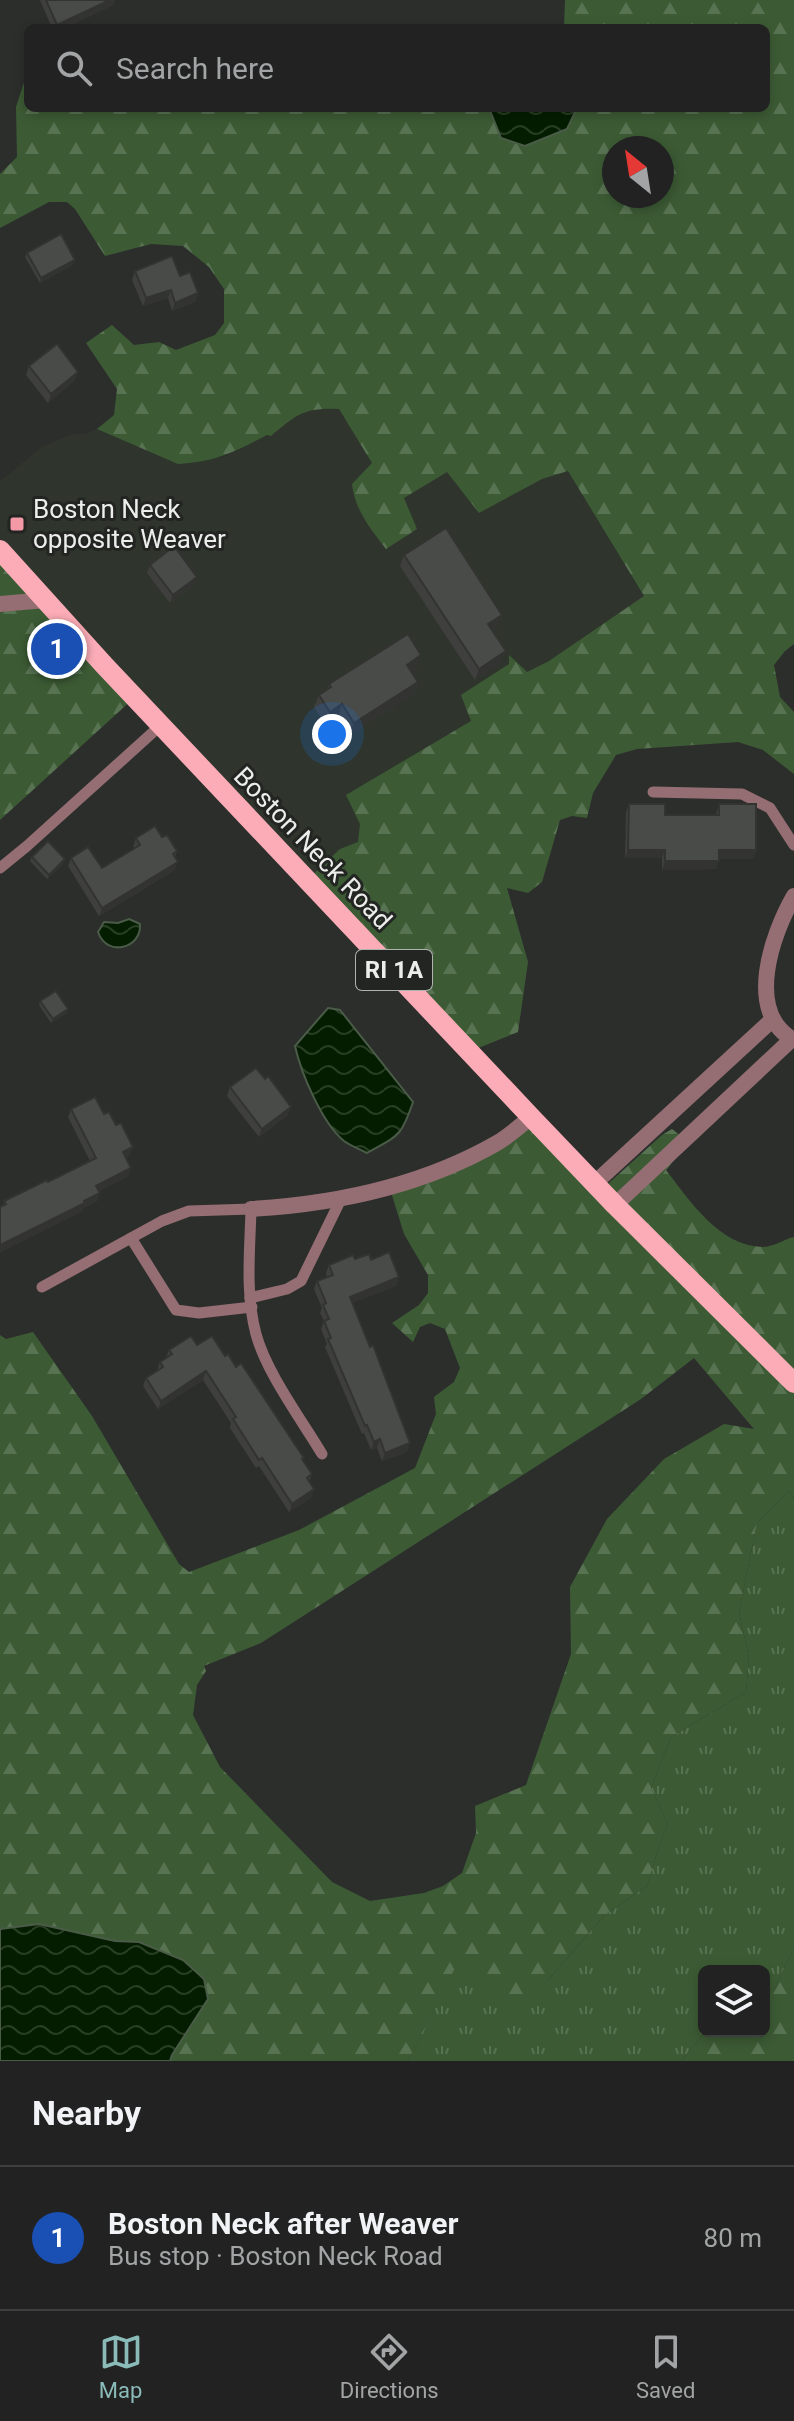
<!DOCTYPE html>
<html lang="en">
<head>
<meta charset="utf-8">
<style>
	:root { --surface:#212221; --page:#292a2a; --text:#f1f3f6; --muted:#a2a4a5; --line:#3e3f3f; --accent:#8bbbb9 }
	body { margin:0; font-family:Roboto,sans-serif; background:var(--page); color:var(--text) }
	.controls { position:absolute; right:24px; bottom:24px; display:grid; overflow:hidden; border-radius:12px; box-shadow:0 4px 12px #0003 }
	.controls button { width:72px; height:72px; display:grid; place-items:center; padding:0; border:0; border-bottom:2px solid var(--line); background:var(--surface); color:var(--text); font:40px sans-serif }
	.compass { position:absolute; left:602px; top:136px; width:72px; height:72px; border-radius:50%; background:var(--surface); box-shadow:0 4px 12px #0003; rotate:330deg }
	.you { position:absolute; left:332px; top:734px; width:28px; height:28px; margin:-20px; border:6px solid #fff; border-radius:50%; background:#1a73e8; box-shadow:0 0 0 12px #1a73e833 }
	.badge { display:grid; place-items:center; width:52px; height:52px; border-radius:50%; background:var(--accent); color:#fff; font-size:26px; font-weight:700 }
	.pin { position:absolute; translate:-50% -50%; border:4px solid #fff; box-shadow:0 2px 8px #0006 }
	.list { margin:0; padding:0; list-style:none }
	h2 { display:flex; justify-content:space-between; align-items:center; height:104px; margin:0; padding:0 32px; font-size:34px }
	h2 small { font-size:26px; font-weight:400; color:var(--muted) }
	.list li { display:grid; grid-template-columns:52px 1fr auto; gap:24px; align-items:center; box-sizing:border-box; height:144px; padding:0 32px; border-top:2px solid var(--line) }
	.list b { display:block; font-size:30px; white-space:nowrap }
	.list p { margin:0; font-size:26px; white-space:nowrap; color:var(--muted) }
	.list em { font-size:26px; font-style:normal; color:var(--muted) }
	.icon { flex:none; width:44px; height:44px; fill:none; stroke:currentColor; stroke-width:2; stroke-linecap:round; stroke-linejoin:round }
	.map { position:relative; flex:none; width:794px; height:2061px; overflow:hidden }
	.search { position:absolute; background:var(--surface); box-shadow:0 4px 12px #0003; left:24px; right:24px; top:24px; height:88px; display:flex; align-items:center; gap:20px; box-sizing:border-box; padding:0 28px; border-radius:12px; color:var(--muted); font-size:30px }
	.sheet { height:248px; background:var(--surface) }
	nav { display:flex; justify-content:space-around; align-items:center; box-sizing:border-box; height:112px; border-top:2px solid var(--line); background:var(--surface); font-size:22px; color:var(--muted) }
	nav a { display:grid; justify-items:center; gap:4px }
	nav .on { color:var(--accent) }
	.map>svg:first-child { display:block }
</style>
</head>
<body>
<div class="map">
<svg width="794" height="2061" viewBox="0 0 794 2061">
	<defs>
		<pattern id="grass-tufts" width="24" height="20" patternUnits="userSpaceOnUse" patternTransform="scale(2)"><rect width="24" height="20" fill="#3c5b34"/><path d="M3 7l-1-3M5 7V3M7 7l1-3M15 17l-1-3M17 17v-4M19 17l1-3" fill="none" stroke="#587352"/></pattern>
		<pattern id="forest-firs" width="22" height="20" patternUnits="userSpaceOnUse" patternTransform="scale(2)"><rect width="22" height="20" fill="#3c5b34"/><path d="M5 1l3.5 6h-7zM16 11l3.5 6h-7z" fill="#587352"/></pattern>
		<pattern id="water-waves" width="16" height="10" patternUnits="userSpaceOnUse" patternTransform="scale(2)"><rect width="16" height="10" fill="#041d00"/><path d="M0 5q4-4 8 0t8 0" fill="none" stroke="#293e25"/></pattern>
	</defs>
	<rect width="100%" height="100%" fill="#2c2e2c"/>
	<polygon fill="#2f352d" points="316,407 339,409 372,463 352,484 404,498 448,471 479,512 542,479 568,471 644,597 549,661 526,672 510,664 462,695 471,721 347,795 360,824 358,842 308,880 0,552 0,481 42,447 72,434 85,434 97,429 178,464 192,463 226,456 267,435 271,436 291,419"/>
	<polygon fill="url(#grass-tufts)" points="789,1491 794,1499 794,1947 775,1988 773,1990 764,1988 764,1971 704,1971 704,2031 706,2031 681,2061 408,2061 457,1963 463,1970 548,1980 604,1916 647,1886 660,1843 668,1824 651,1788 671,1737 746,1692 749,1658 739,1612 757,1523"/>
	<g fill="url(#forest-firs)" fill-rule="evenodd">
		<path d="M565,0H794V644L785,651L774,665L780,697L794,712V774L763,750L738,742L637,749L616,755L593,793L587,818L572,816L560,820L542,882L528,893L507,888L528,962L518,1032L471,1051L308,879L340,849L358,842L360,824L346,795L471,721L461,695L509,664V655L527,672L549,661L644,596L568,471L542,479L479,513L447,472L404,498L417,529L386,549C370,528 355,510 352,484L372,463L339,409C304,407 296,415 271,436L267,435C235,452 215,462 178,464L97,429L114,415L117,389L86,343L112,325L134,345L159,342L176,350L215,335L224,323V289L209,267L183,246L151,244L105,256L75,209L67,202H49L0,228V174L17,157L16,107L28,70V108H489V112L567,129L577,108H766V28H564ZM614,148H662V196H614Z"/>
		<polygon points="0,552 134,698 0,820"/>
		<path d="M527,1122L599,1192L662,1135L672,1129L680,1135L686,1146L666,1170C690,1201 719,1246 763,1247C772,1247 784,1240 793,1237L794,1238V1499L789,1491L757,1523L739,1612L749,1658L746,1692L671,1737L651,1788L668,1824L660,1843L647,1886L604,1916L548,1980L503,2010L457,1964L408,2061H170L172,2055L139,1942L115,1941L39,1924L0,1929V1335L6,1339L33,1332L92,1416L179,1564L189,1572L299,1530L415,1468L436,1414L434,1397L454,1382L460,1368L445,1329L430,1323L420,1327L413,1342L392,1323L419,1305L428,1293V1275L404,1234L391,1192ZM694,1358L754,1429L724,1424L664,1459L607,1519L570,1587L571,1654L526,1785L475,1806L476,1833L462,1873L443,1886L424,1893L370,1901L332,1882L220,1767L193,1715L197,1685L206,1671L204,1666L261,1643L641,1399Z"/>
		<polygon points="794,1947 794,2061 681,2061 706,2031 764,2031 764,1988 773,1990 775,1988"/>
	</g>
	<g fill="url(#water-waves)" stroke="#4a5c47" stroke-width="2">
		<polygon points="489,108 577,108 567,129 525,146 501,138"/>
		<path d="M129,919L140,924C142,948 107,958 98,932L104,922L118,923Z"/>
		<path d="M328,1008L340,1010L413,1102C401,1137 399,1135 367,1153C359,1149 351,1146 344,1141C322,1123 301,1073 295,1046Z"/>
		<polygon points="39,1924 115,1941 139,1942 183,1960 204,1979 208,1999 172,2055 170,2061 0,2061 0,1929"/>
	</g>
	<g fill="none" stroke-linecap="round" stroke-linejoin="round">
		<g stroke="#946e72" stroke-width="11">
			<polyline points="653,792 742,794 770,808 794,845"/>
			<polyline points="0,868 27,846 161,725"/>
			<path d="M131,1238L162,1221L189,1211L251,1209C250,1250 245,1293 256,1334C266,1372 301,1419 322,1454"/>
			<polyline points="42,1287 131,1238 176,1310 199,1313 252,1307"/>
			<polyline points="250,1298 287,1289 301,1281 341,1199"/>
		</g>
		<g stroke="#946e72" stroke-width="16">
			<polyline points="0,604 46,600"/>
			<path d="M794,896C772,934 744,1013 794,1040"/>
			<polyline points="596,1182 772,1020"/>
			<polyline points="615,1205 792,1039"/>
			<path d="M251,1209C337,1204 422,1186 497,1143C509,1136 520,1126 531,1117"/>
		</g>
		<polyline stroke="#fbacb6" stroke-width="20" points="0,550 104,665 531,1117 615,1205 794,1383"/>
	</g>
	<g fill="#3f403e">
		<polygon points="40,0 115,0 113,5 65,28 52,28"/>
		<polygon points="27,253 74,264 40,283 25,257"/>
		<polygon points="135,271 180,276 198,293 195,302 172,311 168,298 143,306 132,280"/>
		<polygon points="29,366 75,380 48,403 26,375"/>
		<polygon points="404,555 498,626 492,630 502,662 475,680 400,566"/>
		<polygon points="150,565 194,585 170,603 147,573"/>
		<polygon points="417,668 411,671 418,682 414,694 349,735 338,717 325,724 314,707 319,695 328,689 329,684"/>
		<polygon points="629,804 665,815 716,815 719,804 756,850 753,859 719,859 716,869 662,870 662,858 625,858 626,812"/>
		<polygon points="162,837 177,851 175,857 175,870 99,916 68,866 71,858 102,868 134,848 133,847 136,838"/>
		<polygon points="32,857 63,864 47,879 30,861"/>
		<polygon points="40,1001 67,1013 51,1023 39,1005"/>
		<polygon points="230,1087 288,1115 259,1137 227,1096"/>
		<polygon points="71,1109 104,1114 130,1155 126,1158 128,1176 99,1191 97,1201 83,1208 82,1211 0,1252 0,1207 3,1206 4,1201 48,1182 90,1161 68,1117"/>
		<polygon points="355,1259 371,1260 399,1277 396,1286 352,1303 407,1452 382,1461 377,1448 371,1450 364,1433 362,1434 325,1347 327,1344 321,1329 324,1321 320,1313 322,1308 314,1289 317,1281 327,1277 326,1273 329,1265"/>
		<polygon points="197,1345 225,1356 236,1367 304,1458 303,1460 312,1474 309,1482 311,1498 289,1512 259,1466 256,1468 230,1428 231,1423 203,1380 158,1409 143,1386 146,1378 157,1371 160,1362 166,1358 169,1350"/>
	</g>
	<g fill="#333432">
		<polygon points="110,0 115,0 113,5 65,28 56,28 57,25"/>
		<polygon points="75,260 74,264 40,283 41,278"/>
		<polygon points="171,290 168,298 143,306 146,298"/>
		<polygon points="198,293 195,302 172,311 175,303"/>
		<polygon points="78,372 75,380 48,403 51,394"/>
		<polygon points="197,577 194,585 170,603 173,595"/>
		<polygon points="502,615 498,626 484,635 488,624"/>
		<polygon points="506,651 502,662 475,680 479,669"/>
		<polygon points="421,655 417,668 403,677 407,665"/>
		<polygon points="418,682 414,694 349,735 354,723"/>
		<polygon points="342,704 338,717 325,724 330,712"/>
		<polygon points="628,850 665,850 662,858 625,858"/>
		<polygon points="719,850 756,850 753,859 716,859"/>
		<polygon points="65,859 63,864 47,879 49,875"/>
		<polygon points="665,861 719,861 716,869 662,870"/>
		<polygon points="178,862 175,870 99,916 102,908"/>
		<polygon points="68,1009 67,1013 51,1023 53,1019"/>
		<polygon points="291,1107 288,1115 259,1137 262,1129"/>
		<polygon points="133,1147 130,1155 120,1161 123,1152"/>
		<polygon points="131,1168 128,1176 93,1194 96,1186"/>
		<polygon points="100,1193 97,1201 83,1208 82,1211 0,1252 0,1245"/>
		<polygon points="399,1277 396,1286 347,1305 350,1297"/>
		<polygon points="206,1371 203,1380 158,1409 161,1401"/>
		<polygon points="380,1439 377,1448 371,1450 374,1442"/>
		<polygon points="410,1443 407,1452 382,1461 385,1453"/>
		<polygon points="314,1489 311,1498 289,1512 292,1504"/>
	</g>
	<g fill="#494b48" stroke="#333432" stroke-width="2">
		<polygon points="46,0 110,0 57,25"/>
		<polygon points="61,234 75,260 41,278 27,253"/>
		<polygon points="172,256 180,276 190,272 198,293 175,303 171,290 146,298 135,271"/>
		<polygon points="57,344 78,372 51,394 29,366"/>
		<polygon points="446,528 502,615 488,624 506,651 479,669 404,555"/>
		<polygon points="174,546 197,577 173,595 150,565"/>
		<polygon points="408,634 421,655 407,665 418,682 354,723 342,704 330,712 319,695 331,687 329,684"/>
		<polygon points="629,804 665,804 665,815 719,815 719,804 756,804 756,850 719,850 719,861 665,861 665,850 628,850"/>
		<polygon points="155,826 162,837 167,835 177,851 173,854 178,862 102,908 71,858 88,847 102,868 140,845 136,838"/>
		<polygon points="48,841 65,859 49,875 32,857"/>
		<polygon points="56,991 68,1009 53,1019 40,1001"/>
		<polygon points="256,1068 265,1079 268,1076 291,1107 262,1129 230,1087"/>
		<polygon points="95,1097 104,1114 109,1112 116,1125 121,1123 133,1147 123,1152 131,1168 96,1186 100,1193 84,1201 85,1203 0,1245 0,1207 6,1204 4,1201 47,1180 48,1182 96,1158 71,1109"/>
		<polygon points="389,1252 399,1277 350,1297 370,1347 373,1345 410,1443 385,1453 380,1439 374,1442 367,1425 365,1426 328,1339 331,1338 324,1321 329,1319 323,1305 326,1303 317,1281 333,1275 329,1265 353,1255 355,1259 369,1254 371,1260"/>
		<polygon points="191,1336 197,1345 212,1336 225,1356 228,1354 236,1367 241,1363 304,1458 302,1459 312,1474 307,1478 314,1489 292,1504 262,1458 259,1460 233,1419 236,1417 206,1371 161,1401 146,1378 163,1367 160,1362 172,1354 169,1350"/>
	</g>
	<rect fill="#f49aa6" stroke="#222522" stroke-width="3" x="9" y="516" width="16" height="16" rx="4"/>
	<g text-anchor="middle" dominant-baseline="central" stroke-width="6" stroke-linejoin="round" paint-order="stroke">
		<rect fill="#222522" stroke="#b0b2af" stroke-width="2" x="356" y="950" width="76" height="40" rx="6"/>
		<g font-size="24" font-weight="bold" fill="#edeeec">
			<text x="394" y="970">RI 1A</text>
		</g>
		<g font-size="26" fill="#edeeec" stroke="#222522" text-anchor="start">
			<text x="33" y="509">Boston Neck<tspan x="33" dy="30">opposite Weaver</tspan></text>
		</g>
		<g font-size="26" fill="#edeeec" stroke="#222522">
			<text transform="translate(313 848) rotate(46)">Boston Neck Road</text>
		</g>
	</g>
</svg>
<div class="controls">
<button><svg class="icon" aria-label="layers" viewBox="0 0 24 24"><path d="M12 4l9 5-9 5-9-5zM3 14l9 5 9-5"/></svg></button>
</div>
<svg class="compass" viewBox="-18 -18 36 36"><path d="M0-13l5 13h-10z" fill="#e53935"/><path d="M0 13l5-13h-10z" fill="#a2a4a5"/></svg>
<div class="you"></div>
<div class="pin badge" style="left:57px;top:649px;background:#1a4fb4">1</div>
<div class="search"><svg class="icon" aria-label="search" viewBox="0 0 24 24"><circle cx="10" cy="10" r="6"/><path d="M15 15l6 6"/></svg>Search here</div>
</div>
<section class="sheet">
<h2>Nearby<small></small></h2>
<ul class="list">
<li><span class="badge" style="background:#1a4fb4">1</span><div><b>Boston Neck after Weaver</b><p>Bus stop · Boston Neck Road</p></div><em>80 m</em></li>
</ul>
</section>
<nav>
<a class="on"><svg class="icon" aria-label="map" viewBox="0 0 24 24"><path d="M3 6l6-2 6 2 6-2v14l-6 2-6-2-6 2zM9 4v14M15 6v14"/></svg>Map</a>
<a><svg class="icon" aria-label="directions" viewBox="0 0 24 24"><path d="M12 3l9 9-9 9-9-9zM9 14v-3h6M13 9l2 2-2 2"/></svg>Directions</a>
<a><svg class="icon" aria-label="saved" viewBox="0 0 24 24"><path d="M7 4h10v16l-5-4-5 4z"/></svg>Saved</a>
</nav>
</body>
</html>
